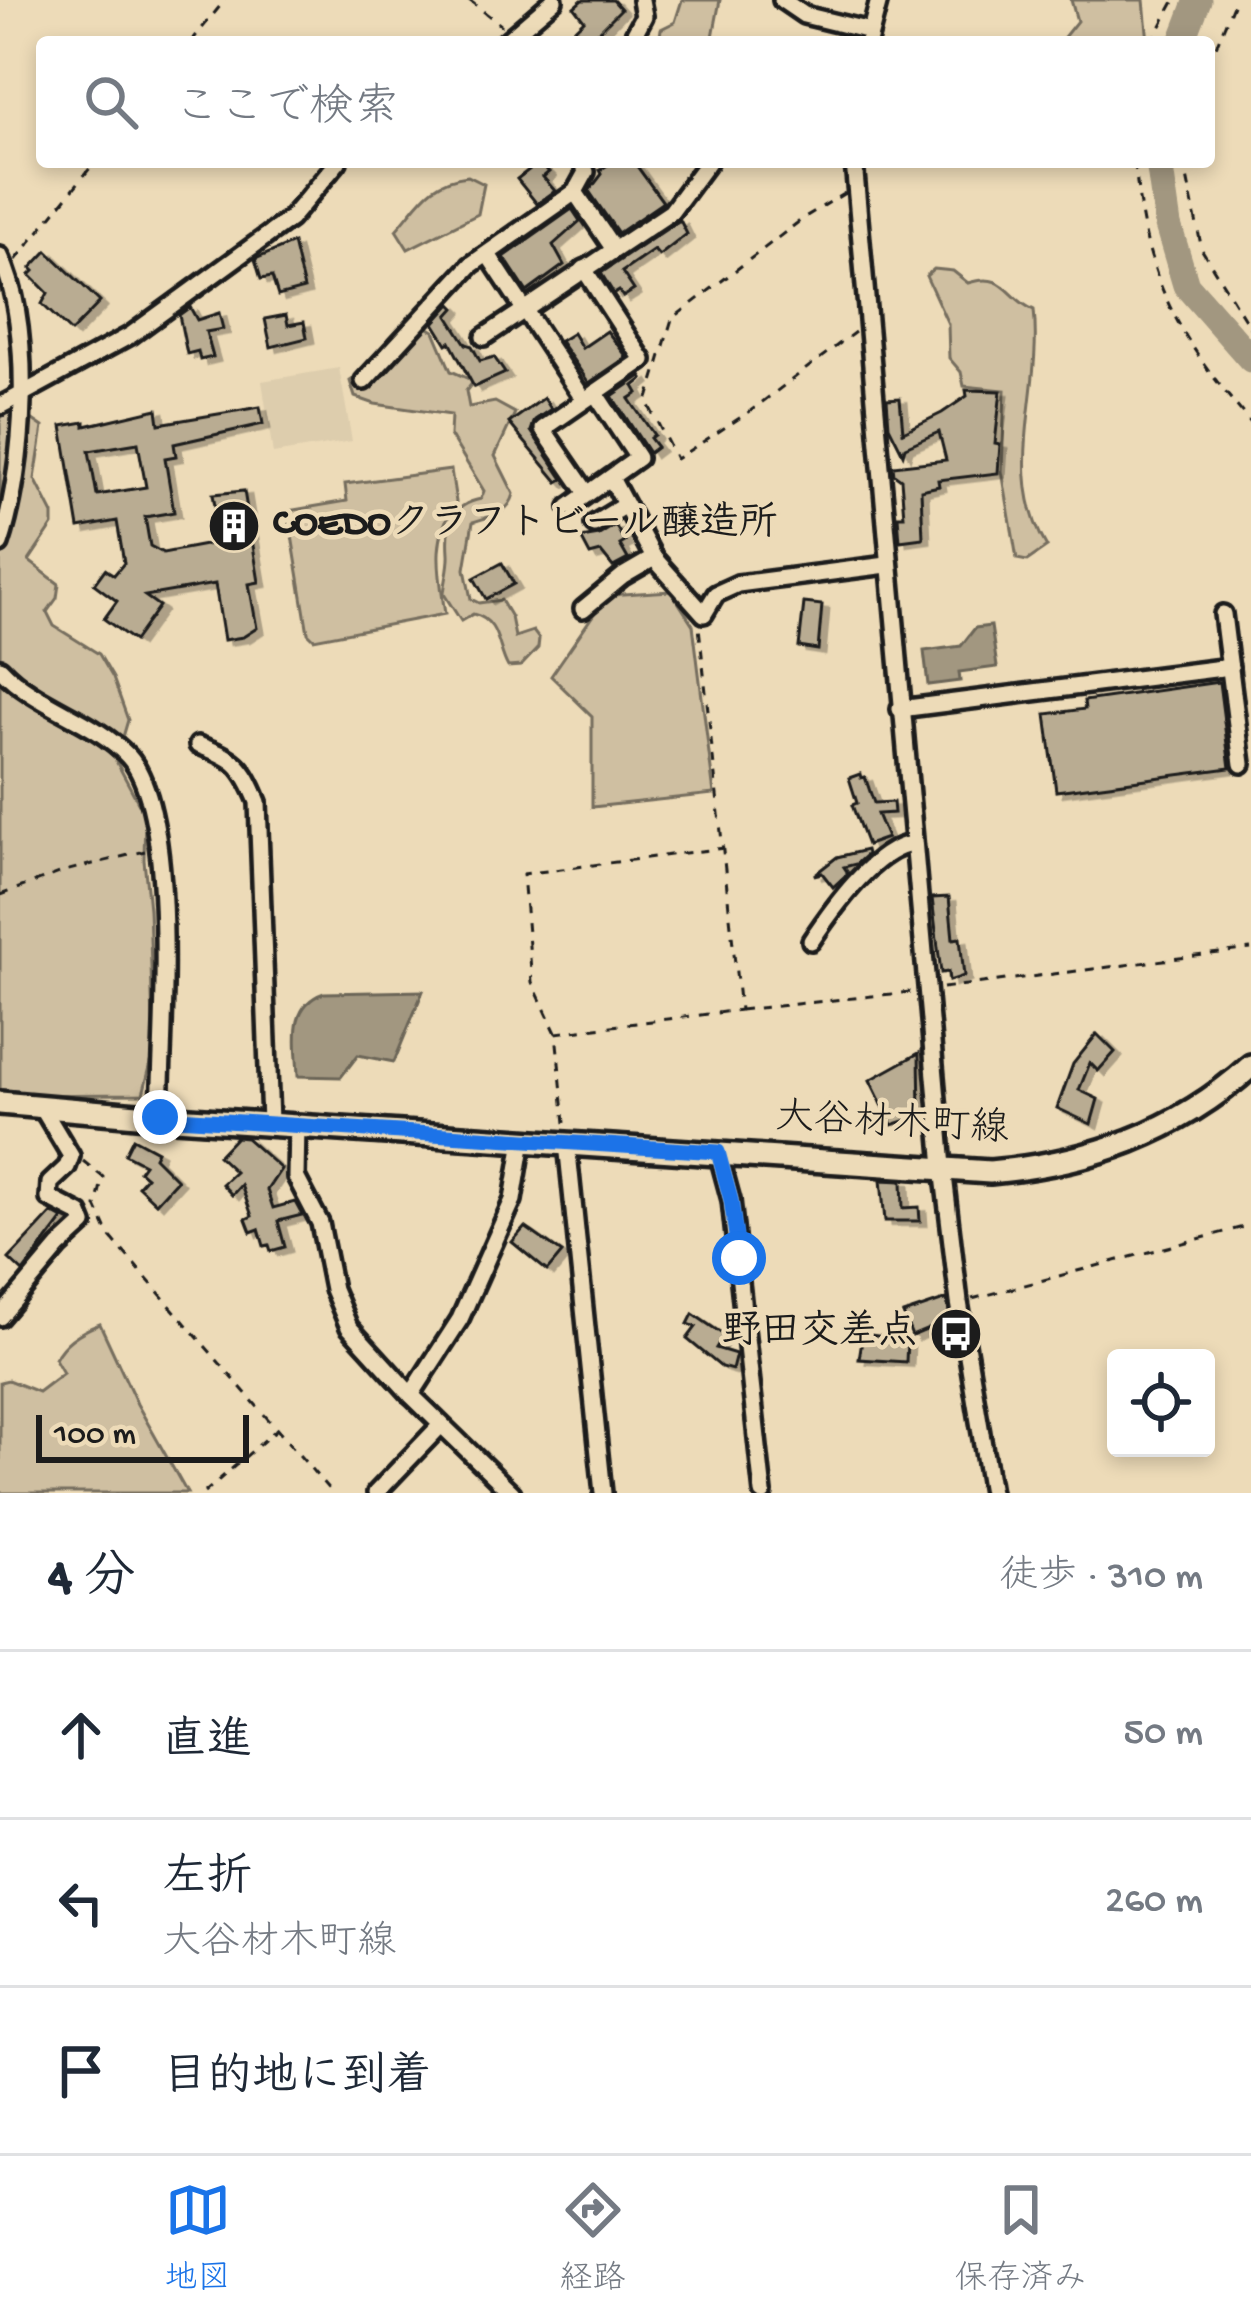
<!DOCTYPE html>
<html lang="ja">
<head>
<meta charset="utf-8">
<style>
	:root { --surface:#fff; --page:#f6f6f7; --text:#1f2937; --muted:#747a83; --line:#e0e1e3; --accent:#1a73e8 }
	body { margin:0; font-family:"Gochi Hand","Klee One",sans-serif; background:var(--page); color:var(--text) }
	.controls { position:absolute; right:36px; bottom:36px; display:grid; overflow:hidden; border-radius:12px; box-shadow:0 6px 18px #0003 }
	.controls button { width:108px; height:108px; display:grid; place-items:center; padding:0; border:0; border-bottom:3px solid var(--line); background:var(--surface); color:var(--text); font:60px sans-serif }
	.scale { position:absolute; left:36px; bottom:30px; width:213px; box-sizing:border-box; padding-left:12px; border:6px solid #1c1c1c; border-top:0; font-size:33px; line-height:42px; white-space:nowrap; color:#1c1c1c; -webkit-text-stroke:9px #eddbb8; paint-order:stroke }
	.stop { position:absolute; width:36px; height:36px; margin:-27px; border:9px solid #1a73e8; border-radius:50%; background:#fff }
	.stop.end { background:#1a73e8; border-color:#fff; box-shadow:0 3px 12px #0008 }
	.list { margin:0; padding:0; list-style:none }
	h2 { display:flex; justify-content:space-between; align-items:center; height:156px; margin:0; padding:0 48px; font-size:51px }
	h2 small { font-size:39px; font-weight:400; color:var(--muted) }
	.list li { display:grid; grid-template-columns:78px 1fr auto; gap:36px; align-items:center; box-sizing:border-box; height:168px; padding:0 48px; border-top:3px solid var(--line) }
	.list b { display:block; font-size:45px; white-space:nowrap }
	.list p { margin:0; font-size:39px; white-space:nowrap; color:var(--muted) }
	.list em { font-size:39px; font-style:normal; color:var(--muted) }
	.icon { flex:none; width:66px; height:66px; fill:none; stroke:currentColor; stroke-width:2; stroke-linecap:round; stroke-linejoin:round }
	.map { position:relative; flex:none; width:1251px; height:1493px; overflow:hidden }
	.search { position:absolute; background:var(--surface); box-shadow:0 6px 18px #0003; left:36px; right:36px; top:36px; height:132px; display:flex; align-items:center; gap:30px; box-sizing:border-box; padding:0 42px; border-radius:12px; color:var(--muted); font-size:45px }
	.sheet { height:660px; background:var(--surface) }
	nav { display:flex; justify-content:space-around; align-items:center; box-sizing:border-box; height:168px; border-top:3px solid var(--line); background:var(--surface); font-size:33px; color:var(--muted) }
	nav a { display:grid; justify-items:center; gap:6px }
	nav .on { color:var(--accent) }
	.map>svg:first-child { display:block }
</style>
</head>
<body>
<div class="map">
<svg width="1251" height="1493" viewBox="0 0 1251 1493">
	<defs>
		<filter id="shadow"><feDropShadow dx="7" dy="4.5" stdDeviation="0" flood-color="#0004"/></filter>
	</defs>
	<rect width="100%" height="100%" fill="#eddbb8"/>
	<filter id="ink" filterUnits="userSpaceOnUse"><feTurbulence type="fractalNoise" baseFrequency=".00833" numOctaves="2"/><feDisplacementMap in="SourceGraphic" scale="24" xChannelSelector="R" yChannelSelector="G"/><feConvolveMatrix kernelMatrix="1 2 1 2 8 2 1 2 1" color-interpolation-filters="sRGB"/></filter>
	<g filter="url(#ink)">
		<polygon fill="#ddcdad" points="339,368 352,441 273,454 262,381"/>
		<g fill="#cfbfa1" stroke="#766e5e" stroke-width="3">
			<polygon points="682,0 720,0 712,42 659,42 661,29 675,22"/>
			<polygon points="1071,0 1144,0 1148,42 1060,42 1077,21"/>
			<path d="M468,176L484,184L478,214L408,249L396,230C420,203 429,180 468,176Z"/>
			<path d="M934,269L953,271L968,283C1007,271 1006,298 1034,310C1043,390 1002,474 1047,547L1027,561L1017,559L1002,471L1005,390L964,386L961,372L949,358L948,324L926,276Z"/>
			<path d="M414,320L434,331L451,371L474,381L466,391L469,407L495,402L515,413L495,456L514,494C509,514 491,516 473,522L465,569L471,599L479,603L501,600L511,617L515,637L533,631L539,639L538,648L521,666L508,667C497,648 500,620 473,614L461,621L444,594C445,581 450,566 449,553C447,526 450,505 481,499L484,491L450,435L451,415L375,404L355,397L350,381L362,373Z"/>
			<polygon points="14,407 43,427 35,479 53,514 53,525 29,561 59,584 57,598 47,612 54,626 99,654 113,678 128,720 116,761 145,815 144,860 149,909 154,1051 143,1094 0,1095 0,414"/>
			<path d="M451,470L456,502C431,539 439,572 445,614L314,639L308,633L288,511L347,501L345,484Z"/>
			<polygon points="671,591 693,625 714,794 592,807 592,716 551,676 607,595"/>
			<path d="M100,1324L137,1404L187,1493H0V1382L8,1380L38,1392L63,1373L55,1359C64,1341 81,1331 100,1324Z"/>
		</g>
		<g fill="#a29780" stroke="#6c6658" stroke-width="3">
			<polygon points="991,626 997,667 959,672 960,681 928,685 924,651 961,646 975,628"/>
			<path d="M423,991L394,1062L358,1055L341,1077L298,1076C297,1044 287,1006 324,993Z"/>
		</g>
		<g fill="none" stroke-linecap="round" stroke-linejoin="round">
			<g stroke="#a29780" stroke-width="27">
				<polyline points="1182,42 1198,0"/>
				<polyline points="1159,162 1168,225 1186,285 1251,359"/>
			</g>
		</g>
		<g fill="#b9ac92" stroke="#1c1c1c" stroke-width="3" fill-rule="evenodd" filter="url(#shadow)">
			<polygon points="582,0 613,0 621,9 594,36 599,42 561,42 584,20 574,7"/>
			<polygon points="539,162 549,172 543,177 555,191 537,204 517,179"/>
			<polygon points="612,162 634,162 663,202 618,233 589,191 602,174 600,170"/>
			<polygon points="572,209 580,221 553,245 564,265 527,292 504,257"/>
			<polygon points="680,220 687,234 659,256 654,250 622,272 634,290 623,297 619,291 614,294 601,273"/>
			<polygon points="293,243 304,289 278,296 272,277 261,279 255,259"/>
			<polygon points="47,251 100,302 71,332 42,304 48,293 30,275 34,271 31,268"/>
			<polygon points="451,304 455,308 448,316 466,344 472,346 480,361 494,357 505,373 474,387 450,342 447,344 434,323"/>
			<polygon points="190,307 197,320 219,313 223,329 206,332 213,357 200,360 198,351 187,354 179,315"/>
			<polygon points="286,315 288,325 304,322 307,338 271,347 265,319"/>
			<polygon points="607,331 627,357 589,383 560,341 573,333 582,348"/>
			<polygon points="641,376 643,379 634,386 638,393 629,399 654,435 650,438 657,447 649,453 612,396"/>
			<polygon points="966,390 1001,391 995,443 1000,444 998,473 938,480 939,486 921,490 923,538 900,541 898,516 904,516 901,479 894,474 893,466 946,460 939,432 905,447 903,454 889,426 887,399 900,398 903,432 942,413 967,396"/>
			<polygon points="544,398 551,409 535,420 531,431 563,479 558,482 509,423"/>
			<path d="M260,407L263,424L174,444L176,456L165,458L174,512L145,517L150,546L163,553L221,542L213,494L244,491L259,582L249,584L257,628L243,637L224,640L215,584L145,596L159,606L134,641L104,619L117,601L94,584L105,569L114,575L124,563L117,521L79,528L62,426L85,422V426L157,409L159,424ZM138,443L146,487L97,495L89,451Z"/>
			<polygon points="615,525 625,542 620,545 628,559 613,567 601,552 590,555 581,538 599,535"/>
			<polygon points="502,563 514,584 486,599 474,578"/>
			<polygon points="804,603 822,605 818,650 799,647"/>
			<polygon points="1219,682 1230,768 1056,791 1046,714 1085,709 1084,701"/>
			<polygon points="860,774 861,778 865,777 874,803 893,802 894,813 877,814 887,838 867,845 852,805 857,803 849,778"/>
			<polygon points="866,850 867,854 856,864 844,867 848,873 833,887 822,873 814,875 837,857"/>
			<polygon points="949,897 953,939 960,938 964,976 949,981 948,972 941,973 932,898"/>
			<polygon points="1097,1034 1115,1052 1098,1071 1090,1063 1079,1090 1098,1099 1091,1124 1057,1108 1073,1064"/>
			<polygon points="919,1053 920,1116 892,1125 870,1080"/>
			<polygon points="236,1137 246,1138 281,1169 267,1190 273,1208 295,1202 302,1215 278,1221 285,1247 271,1251 269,1245 264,1246 259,1229 251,1232 246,1219 252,1216 241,1185 232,1195 222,1184 235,1172 218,1156"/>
			<polygon points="133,1138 157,1151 154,1157 177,1180 156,1203 138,1186 146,1177 139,1171 144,1164 125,1154"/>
			<polygon points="881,1180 902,1181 903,1208 919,1207 920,1221 885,1221"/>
			<polygon points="52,1213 63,1219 23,1272 9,1259"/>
			<polygon points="525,1227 562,1253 547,1271 512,1242"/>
			<polygon points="947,1299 950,1320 912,1336 903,1314"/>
			<polygon points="693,1314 724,1335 716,1348 736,1354 732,1370 721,1367 687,1339 696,1327 688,1324"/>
			<polygon points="863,1334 907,1340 906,1362 859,1359"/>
		</g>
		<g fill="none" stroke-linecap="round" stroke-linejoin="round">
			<g stroke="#1c1c1c" stroke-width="24">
				<g id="minor">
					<polyline points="782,0 804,15 870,31"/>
					<polyline points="505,42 554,0"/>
					<polyline points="630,42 644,16 641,0"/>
					<polyline points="868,42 879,0"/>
					<polyline points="854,162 943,1167 959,1302 991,1493"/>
					<polyline points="575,192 613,248"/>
					<path d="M0,256C34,327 25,469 0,544"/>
					<polyline points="489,256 584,400"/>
					<polyline points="584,269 643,360 543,429 587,493"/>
					<polyline points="484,337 671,212 708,162"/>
					<polyline points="364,381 471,265 575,192 586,172 583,162"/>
					<polyline points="0,406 131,335 290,219 338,162"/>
					<polyline points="611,478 654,558 704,614 716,594 738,584 887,565"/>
					<polyline points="569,507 638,458 595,393"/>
					<polyline points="594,524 625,505"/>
					<polyline points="583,609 623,576 654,558"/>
					<polyline points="1223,614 1242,764"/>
					<path d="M0,668C36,707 92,718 128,756C180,812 161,1038 160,1117"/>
					<polyline points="900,709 1230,667"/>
					<path d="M198,745C235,758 243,765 258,802L270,1122"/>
					<path d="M811,941C831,911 874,849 912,844"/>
					<polyline points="297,1124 296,1177 320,1223 333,1289 349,1327 411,1395 512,1493"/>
					<polyline points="567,1143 603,1493"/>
					<polyline points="718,1152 731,1200 763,1493"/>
					<polyline points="0,1317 59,1247 84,1224 80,1214 49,1198 50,1183 67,1167 71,1156 41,1106"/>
					<polyline points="411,1395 460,1319 513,1200 523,1140"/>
					<polyline points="376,1493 441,1425"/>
				</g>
			</g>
			<g stroke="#1c1c1c" stroke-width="30">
				<path id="major" d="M0,1103L160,1117L990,1172C1089,1163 1177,1133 1251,1066"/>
			</g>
			<g stroke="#1c1c1c" stroke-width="3" stroke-dasharray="9 9" stroke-linecap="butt">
				<polyline points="469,0 502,26"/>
				<polyline points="191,42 225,0"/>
				<polyline points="1152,42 1175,0"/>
				<polyline points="1209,63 1235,0"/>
				<path d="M1135,162C1144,278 1177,337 1251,423"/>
				<polyline points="1184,162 1202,250 1251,329"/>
				<polyline points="845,193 805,217 672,319 647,402 676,459 749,412 855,332"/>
				<polyline points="16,260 95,162"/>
				<polyline points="0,895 65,871 145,851"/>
				<polyline points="943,988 1251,949"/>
				<polyline points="740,1010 910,992"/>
				<polyline points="556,1033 740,1010 699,627"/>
				<polyline points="565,1123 556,1033 532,982 523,874 724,848"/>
				<polyline points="83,1161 103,1177 96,1206 109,1235 332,1493"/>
				<polyline points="972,1299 1251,1225"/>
				<polyline points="204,1493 276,1430"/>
			</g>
			<use href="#minor" stroke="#eddbb8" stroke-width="15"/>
			<use href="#major" stroke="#eddbb8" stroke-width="21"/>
		</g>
	</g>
	<g fill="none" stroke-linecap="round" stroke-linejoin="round" filter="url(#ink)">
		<polyline stroke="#1a73e8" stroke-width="15" points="160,1117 718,1152 731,1200 739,1258"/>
	</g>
	<defs>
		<g id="building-disc" transform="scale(2.7)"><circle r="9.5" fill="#1c1c1c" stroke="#eddbb8"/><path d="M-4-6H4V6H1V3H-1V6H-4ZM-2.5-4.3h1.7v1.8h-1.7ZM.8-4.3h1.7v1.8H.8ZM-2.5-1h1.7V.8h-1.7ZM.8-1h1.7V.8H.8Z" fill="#fff"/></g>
		<g id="bus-disc" transform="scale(2.7)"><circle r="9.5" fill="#1c1c1c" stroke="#eddbb8"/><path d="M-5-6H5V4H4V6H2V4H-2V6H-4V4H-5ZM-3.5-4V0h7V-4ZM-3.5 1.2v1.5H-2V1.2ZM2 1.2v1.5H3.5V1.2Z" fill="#fff"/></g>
	</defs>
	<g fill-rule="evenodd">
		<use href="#building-disc" x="234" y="526"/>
		<use href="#bus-disc" x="956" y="1334"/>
	</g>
	<g text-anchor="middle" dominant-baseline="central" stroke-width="9" stroke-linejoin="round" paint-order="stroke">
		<g font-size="39" font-weight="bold" fill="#1c1c1c" stroke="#eddbb8" text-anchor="start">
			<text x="273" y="526">COEDOクラフトビール醸造所</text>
			<text x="917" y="1334" text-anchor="end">野田交差点</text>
		</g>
		<g font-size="39" fill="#1c1c1c" stroke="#eddbb8">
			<text transform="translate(892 1126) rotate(3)">大谷材木町線</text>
		</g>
	</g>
</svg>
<div class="controls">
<button><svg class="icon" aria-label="locate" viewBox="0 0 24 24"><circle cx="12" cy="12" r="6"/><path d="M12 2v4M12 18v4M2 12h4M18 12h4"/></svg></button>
</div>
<div class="scale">100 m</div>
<div class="stop" style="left:739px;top:1258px"></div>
<div class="stop end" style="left:160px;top:1117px"></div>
<div class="search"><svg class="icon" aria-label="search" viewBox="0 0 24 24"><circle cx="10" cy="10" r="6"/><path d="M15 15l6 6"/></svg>ここで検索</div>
</div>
<section class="sheet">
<h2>4 分<small>徒歩 · 310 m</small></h2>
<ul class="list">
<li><svg class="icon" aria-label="ahead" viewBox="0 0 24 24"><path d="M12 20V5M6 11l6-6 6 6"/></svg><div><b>直進</b></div><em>50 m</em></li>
<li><svg class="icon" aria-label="left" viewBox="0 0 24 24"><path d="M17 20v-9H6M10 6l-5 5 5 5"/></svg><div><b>左折</b><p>大谷材木町線</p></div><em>260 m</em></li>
<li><svg class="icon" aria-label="arrive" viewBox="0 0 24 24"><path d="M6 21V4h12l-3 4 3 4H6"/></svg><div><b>目的地に到着</b></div></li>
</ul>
</section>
<nav>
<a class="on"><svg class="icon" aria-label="map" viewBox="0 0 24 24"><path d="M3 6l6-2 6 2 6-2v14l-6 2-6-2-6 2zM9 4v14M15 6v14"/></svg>地図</a>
<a><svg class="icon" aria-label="directions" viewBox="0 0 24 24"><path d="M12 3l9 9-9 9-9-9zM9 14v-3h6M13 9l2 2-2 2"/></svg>経路</a>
<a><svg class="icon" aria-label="saved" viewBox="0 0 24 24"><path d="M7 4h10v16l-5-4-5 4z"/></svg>保存済み</a>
</nav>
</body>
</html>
